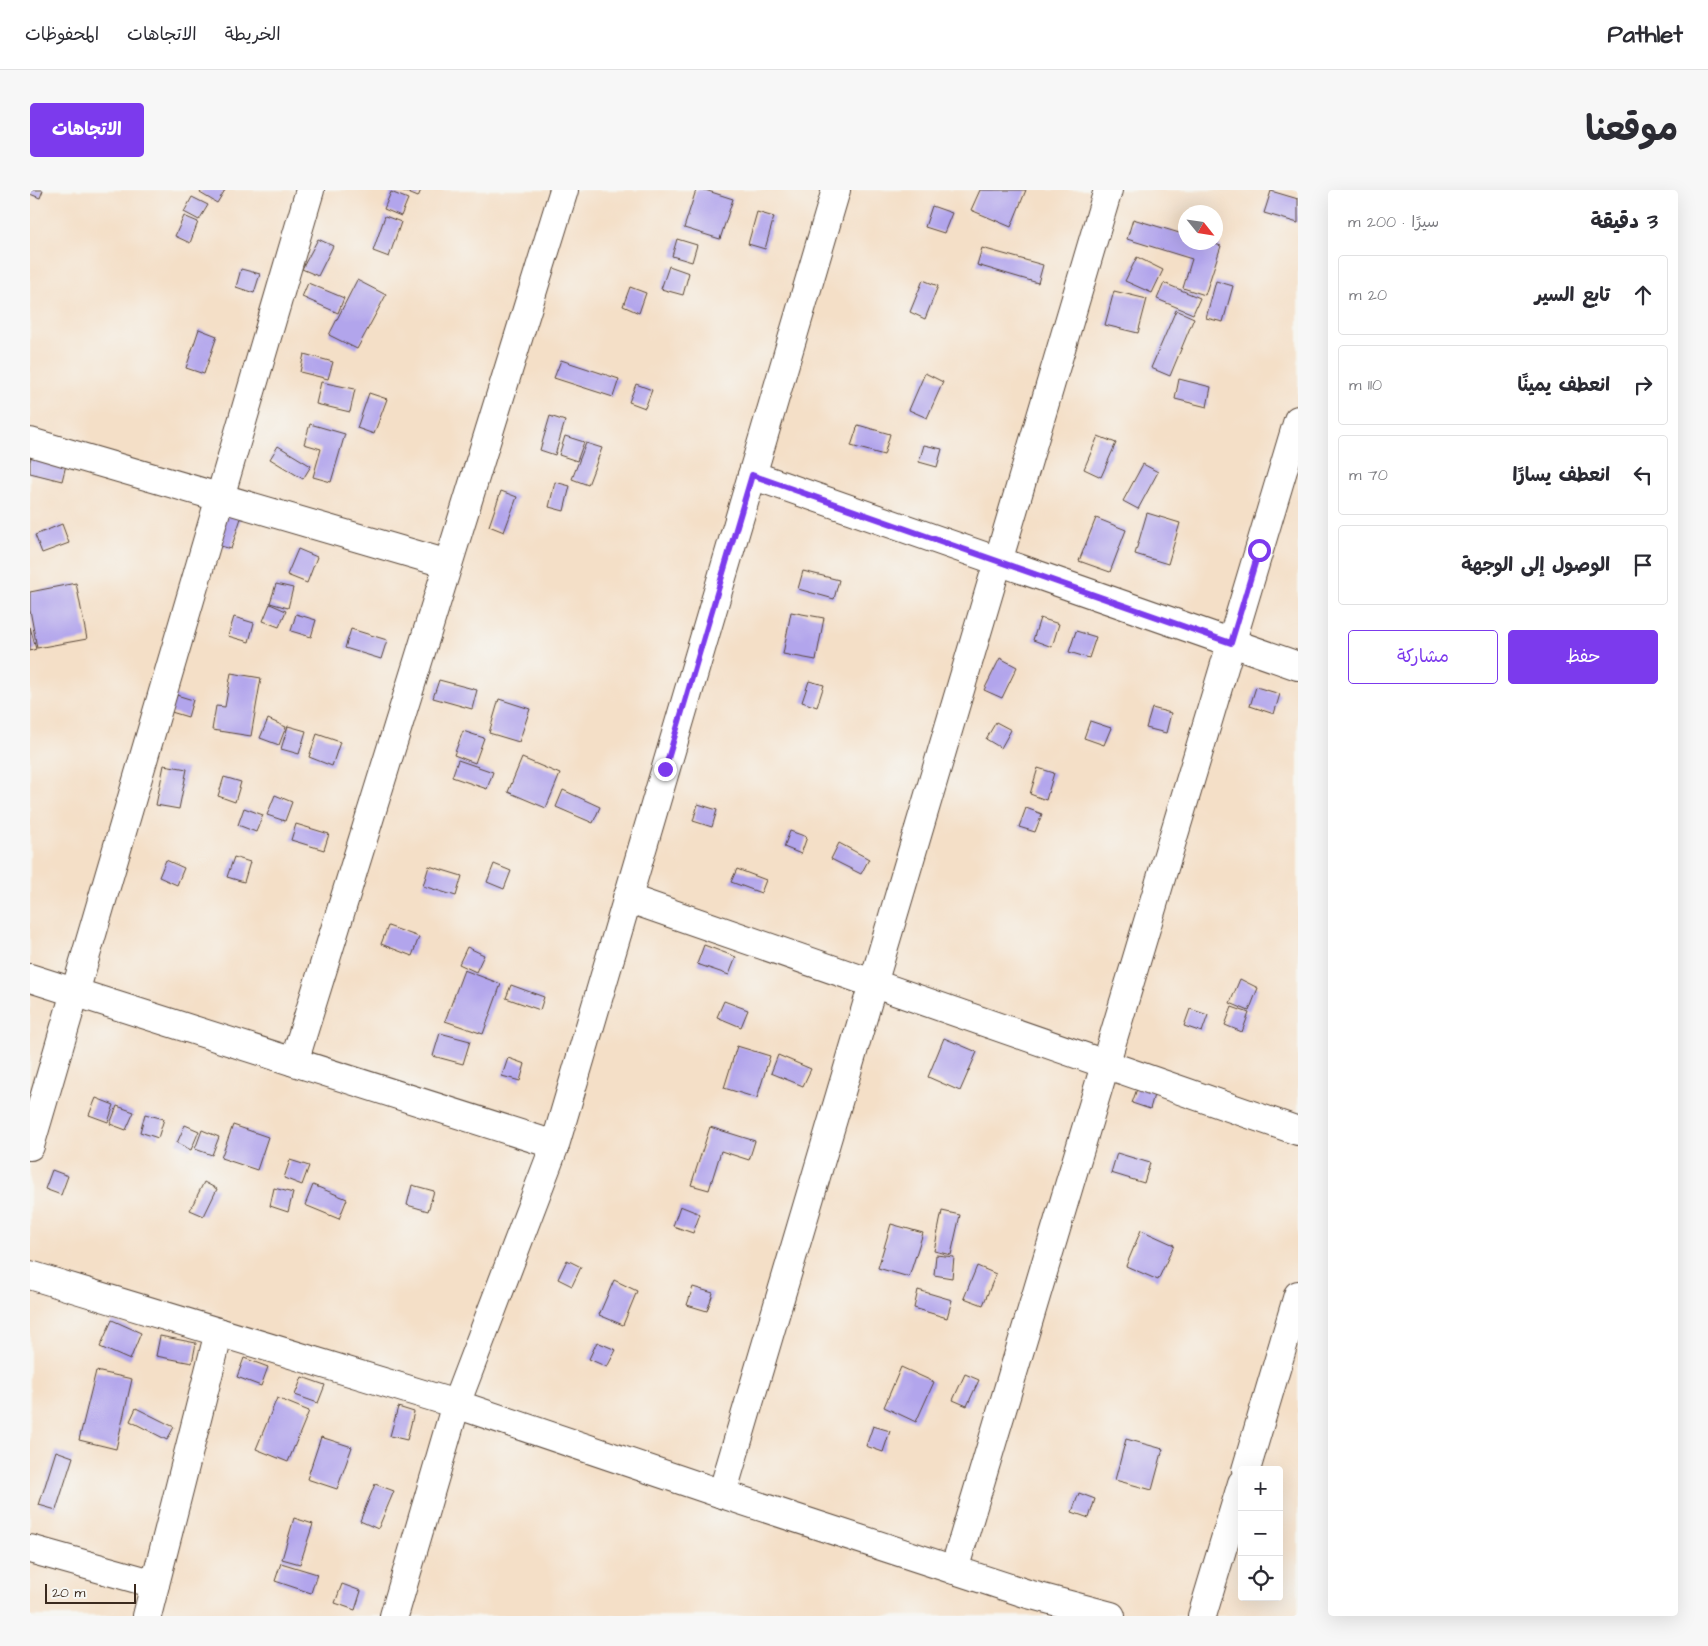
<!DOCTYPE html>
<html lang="ar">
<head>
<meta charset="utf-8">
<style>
	:root { --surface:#fff; --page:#f7f7f7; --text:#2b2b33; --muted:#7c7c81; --line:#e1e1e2; --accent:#7c3aed }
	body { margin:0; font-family:"Architects Daughter","Playpen Sans Arabic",sans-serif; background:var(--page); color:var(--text); direction:rtl }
	.controls { position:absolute; right:15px; bottom:15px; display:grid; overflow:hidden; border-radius:5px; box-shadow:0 5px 20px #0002 }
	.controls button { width:45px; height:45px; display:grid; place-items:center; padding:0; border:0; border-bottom:1px solid var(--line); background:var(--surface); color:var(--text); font:25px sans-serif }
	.compass { position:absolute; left:1148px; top:15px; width:45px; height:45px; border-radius:50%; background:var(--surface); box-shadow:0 5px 20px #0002; rotate:120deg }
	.scale { position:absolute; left:15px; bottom:12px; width:91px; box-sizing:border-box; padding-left:5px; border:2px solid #3b2a1e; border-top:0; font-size:14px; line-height:18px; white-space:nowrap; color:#3b2a1e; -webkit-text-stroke:4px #f6f6f2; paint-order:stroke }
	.stop { position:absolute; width:15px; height:15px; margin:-11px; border:4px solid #7c3aed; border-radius:50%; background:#fff }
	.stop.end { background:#7c3aed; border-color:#fff; box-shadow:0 1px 5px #0008 }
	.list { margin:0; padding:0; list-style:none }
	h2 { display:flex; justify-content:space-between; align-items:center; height:65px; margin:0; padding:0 20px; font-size:21px }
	h2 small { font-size:16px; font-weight:400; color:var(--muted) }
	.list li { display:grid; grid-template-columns:32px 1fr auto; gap:15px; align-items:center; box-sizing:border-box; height:80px; margin:0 10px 10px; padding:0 10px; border:1px solid var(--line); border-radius:5px }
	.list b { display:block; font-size:19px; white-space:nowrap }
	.list em { font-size:16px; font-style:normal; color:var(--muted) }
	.actions { display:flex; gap:10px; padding:15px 20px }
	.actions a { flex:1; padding:11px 0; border:1px solid var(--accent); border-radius:5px; text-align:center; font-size:18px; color:var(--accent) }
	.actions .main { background:var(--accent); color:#fff }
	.icon { flex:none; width:28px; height:28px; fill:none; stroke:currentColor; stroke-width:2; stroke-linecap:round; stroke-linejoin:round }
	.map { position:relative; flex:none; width:1268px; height:1426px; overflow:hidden; direction:ltr; border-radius:5px }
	header { display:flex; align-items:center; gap:30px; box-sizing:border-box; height:70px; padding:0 25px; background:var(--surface); border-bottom:1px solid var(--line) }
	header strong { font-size:24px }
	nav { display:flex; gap:28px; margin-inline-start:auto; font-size:18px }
	.intro { display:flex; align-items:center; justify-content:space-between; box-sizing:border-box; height:120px; padding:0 30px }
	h1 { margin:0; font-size:35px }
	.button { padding:12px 22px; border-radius:5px; background:var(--accent); color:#fff; font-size:18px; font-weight:700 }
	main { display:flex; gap:30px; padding:0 30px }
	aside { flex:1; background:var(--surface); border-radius:5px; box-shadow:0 5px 20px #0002 }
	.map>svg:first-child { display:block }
</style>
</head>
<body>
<header>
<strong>Pathlet</strong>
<nav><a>الخريطة</a><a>الاتجاهات</a><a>المحفوظات</a></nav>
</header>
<div class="intro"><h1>موقعنا</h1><a class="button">الاتجاهات</a></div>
<main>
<aside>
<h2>3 دقيقة<small>سيرًا · 200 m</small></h2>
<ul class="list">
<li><svg class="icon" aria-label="ahead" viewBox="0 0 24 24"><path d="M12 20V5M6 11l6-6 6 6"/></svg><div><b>تابع السير</b></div><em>20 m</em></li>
<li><svg class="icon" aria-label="right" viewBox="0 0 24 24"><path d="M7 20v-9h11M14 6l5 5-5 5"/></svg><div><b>انعطف يمينًا</b></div><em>110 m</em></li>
<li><svg class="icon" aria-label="left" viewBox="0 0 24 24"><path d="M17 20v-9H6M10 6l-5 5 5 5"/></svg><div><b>انعطف يسارًا</b></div><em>70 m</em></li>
<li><svg class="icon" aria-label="arrive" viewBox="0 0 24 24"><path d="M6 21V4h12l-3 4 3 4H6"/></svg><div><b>الوصول إلى الوجهة</b></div></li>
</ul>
<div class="actions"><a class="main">حفظ</a><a>مشاركة</a></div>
</aside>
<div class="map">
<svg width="1268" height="1426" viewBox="0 0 1268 1426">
	<rect width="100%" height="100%" fill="#f6f6f2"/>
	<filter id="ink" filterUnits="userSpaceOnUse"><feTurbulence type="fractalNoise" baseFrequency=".02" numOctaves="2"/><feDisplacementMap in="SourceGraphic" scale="10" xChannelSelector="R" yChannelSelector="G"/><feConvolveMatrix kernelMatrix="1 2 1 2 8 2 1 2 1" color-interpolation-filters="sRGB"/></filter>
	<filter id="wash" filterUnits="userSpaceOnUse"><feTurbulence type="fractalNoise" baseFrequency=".0096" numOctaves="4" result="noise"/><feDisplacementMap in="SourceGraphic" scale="20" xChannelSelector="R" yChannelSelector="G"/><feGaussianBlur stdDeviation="1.12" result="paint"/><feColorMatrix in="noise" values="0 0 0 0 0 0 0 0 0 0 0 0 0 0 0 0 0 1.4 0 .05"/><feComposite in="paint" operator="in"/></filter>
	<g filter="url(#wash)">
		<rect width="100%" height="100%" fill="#f4dfc7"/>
		<g id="blocks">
			<g fill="#b2a5ec">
				<polygon points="0,0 13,0 10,8 0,4"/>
				<polygon points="172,0 195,0 187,13 170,3"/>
				<polygon points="371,0 391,0 388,7"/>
				<polygon points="666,0 675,0 703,9 690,49 654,38"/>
				<polygon points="950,0 996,0 981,37 941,20"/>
				<polygon points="1241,1 1268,9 1268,33 1234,23"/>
				<polygon points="361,2 378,9 371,26 354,19"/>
				<polygon points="162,7 178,15 169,30 154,22"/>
				<polygon points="902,16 922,23 914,43 895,37"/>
				<polygon points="727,22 744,27 735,59 718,54"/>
				<polygon points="154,26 168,32 160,53 145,46"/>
				<polygon points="355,26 371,32 359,67 343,61"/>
				<polygon points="1103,29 1156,45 1156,52 1179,52 1191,56 1175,105 1153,98 1162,69 1097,49"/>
				<polygon points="288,49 303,56 288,86 272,79"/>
				<polygon points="647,49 667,55 662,72 642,66"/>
				<polygon points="952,58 1013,75 1008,93 947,75"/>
				<polygon points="1107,67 1133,80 1122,103 1095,91"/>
				<polygon points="639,76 659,83 653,105 631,99"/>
				<polygon points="211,79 230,84 224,103 206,97"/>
				<polygon points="327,90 356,105 327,159 299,145"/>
				<polygon points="893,90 908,96 895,129 880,122"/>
				<polygon points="1186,91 1203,96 1193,132 1176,128"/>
				<polygon points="278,93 314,108 308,123 272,107"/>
				<polygon points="1134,93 1170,108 1163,124 1127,109"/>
				<polygon points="600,97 616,103 609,123 593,116"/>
				<polygon points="1084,101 1117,109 1108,143 1075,135"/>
				<polygon points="1146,120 1164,128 1140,186 1121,178"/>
				<polygon points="169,139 187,146 174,184 156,178"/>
				<polygon points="274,164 303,172 298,189 270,182"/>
				<polygon points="531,170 589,189 583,207 524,188"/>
				<polygon points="895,183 913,192 897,228 879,220"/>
				<polygon points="1149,189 1181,197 1177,217 1145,209"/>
				<polygon points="291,192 325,199 320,222 286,214"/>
				<polygon points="606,194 622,200 615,218 599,212"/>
				<polygon points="339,203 357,209 344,244 327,238"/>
				<polygon points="520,226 535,231 525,265 510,260"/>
				<polygon points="280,234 315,244 301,292 283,287 291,259 274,254"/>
				<polygon points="828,235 860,244 854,265 821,256"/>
				<polygon points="535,246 554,252 547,271 529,265"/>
				<polygon points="1068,246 1086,253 1071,287 1054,279"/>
				<polygon points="556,253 572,258 558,295 542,289"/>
				<polygon points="894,255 912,259 907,277 889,272"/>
				<polygon points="248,256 281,276 273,289 240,269"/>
				<polygon points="2,262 37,271 32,291 0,283 0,272"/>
				<polygon points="1113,274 1128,282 1108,319 1093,311"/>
				<polygon points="525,292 540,296 534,321 519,317"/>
				<polygon points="471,301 487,307 474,342 459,336"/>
				<polygon points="195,319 212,325 201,359 184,354"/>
				<polygon points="1117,323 1150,333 1138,374 1105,364"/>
				<polygon points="1066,328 1096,340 1080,382 1049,371"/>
				<polygon points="32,334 39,353 12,363 5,345"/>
				<polygon points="268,359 287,367 277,393 257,385"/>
				<polygon points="773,381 809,390 804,409 768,399"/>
				<polygon points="46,393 57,449 7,458 0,420 0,402"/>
				<polygon points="246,394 263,398 258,418 240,413"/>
				<polygon points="240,414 256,421 249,437 233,431"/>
				<polygon points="761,422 794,428 786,470 753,464"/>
				<polygon points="266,424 286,430 281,447 261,441"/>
				<polygon points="204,427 224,433 219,452 198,446"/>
				<polygon points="1010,428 1029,434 1022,457 1003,450"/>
				<polygon points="0,437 6,459 0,461"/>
				<polygon points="321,439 357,450 351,469 315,458"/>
				<polygon points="1046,441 1066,447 1059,468 1039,462"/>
				<polygon points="970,468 987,477 972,508 954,500"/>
				<polygon points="201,483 231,488 221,546 182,540 186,516 195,517"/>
				<polygon points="409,490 447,500 442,519 403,508"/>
				<polygon points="779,491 794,495 787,517 772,512"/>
				<polygon points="1226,497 1250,504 1244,524 1220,516"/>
				<polygon points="143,504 163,510 158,527 138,521"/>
				<polygon points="469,509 500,519 489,552 459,543"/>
				<polygon points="1122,518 1141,523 1136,543 1116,538"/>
				<polygon points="238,529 256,537 249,555 230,548"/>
				<polygon points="1060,531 1081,538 1074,555 1054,548"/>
				<polygon points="966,532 981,540 971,558 956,549"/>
				<polygon points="258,536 276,541 269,564 251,559"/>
				<polygon points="433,541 454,548 445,573 424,565"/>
				<polygon points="287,544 310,552 302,576 279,567"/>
				<polygon points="492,568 530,584 516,618 478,602"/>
				<polygon points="428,570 463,582 457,599 422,587"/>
				<polygon points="134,575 157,579 149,619 126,615"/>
				<polygon points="1008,578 1024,583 1016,610 1000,604"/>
				<polygon points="194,587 211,592 205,612 188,606"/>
				<polygon points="533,600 570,617 563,633 526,617"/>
				<polygon points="245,605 262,612 255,631 237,625"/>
				<polygon points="668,614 687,620 682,637 663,631"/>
				<polygon points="214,618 233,625 226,642 208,635"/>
				<polygon points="996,618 1012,624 1005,642 989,637"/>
				<polygon points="266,634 299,644 294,660 261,650"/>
				<polygon points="760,641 777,647 771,664 754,657"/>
				<polygon points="809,653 839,669 831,684 801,669"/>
				<polygon points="204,667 220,672 214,692 197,687"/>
				<polygon points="136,670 154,678 147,695 129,687"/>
				<polygon points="464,674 481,681 474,699 457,692"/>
				<polygon points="399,676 432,686 426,706 393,696"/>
				<polygon points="707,679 736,690 731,703 701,692"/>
				<polygon points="358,736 389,747 382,766 351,754"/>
				<polygon points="674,755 706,767 699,785 667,774"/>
				<polygon points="437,757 454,765 446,782 429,774"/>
				<polygon points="434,780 471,794 453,844 415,831"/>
				<polygon points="1210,789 1228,798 1219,821 1200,813"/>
				<polygon points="481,795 514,807 510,820 476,808"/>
				<polygon points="694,811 718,820 711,837 687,827"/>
				<polygon points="1202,817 1219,823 1212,842 1195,835"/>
				<polygon points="1160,819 1178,825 1172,842 1154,836"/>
				<polygon points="410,843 440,851 433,874 403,866"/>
				<polygon points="914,848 947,862 930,901 898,887"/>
				<polygon points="707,856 740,866 727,908 694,898"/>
				<polygon points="748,865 781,879 773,896 741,883"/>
				<polygon points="478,868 495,874 490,891 472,886"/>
				<polygon points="1108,896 1125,901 1120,919 1102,913"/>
				<polygon points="66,908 84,915 78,932 59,925"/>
				<polygon points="87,916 104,922 96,940 80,934"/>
				<polygon points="115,924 134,929 128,948 110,942"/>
				<polygon points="155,935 169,941 161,960 147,953"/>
				<polygon points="203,935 238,947 227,980 191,968"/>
				<polygon points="680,937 725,951 719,970 691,961 679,1000 661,995"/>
				<polygon points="172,940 189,947 182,965 165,959"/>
				<polygon points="1087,963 1120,973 1114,993 1081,983"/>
				<polygon points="260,970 279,976 272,995 254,988"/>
				<polygon points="22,980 38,986 31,1005 15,999"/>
				<polygon points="174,992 187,999 174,1026 160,1020"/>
				<polygon points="283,995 317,1009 309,1029 275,1015"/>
				<polygon points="382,995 404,1001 398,1021 377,1015"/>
				<polygon points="244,998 263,1003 258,1022 240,1016"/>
				<polygon points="650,1016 670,1024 663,1043 643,1036"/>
				<polygon points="912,1021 930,1025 921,1065 904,1061"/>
				<polygon points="861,1034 893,1043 879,1087 848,1078"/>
				<polygon points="1111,1040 1144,1055 1128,1090 1096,1076"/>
				<polygon points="906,1065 924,1067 922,1088 904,1085"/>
				<polygon points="537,1070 551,1077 542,1096 528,1089"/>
				<polygon points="947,1076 966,1084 953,1115 934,1108"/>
				<polygon points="584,1090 607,1101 593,1135 569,1125"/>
				<polygon points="663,1097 683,1103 677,1121 657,1115"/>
				<polygon points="888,1100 922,1110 917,1128 884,1118"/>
				<polygon points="82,1130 111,1143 100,1170 70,1157"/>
				<polygon points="130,1146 166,1153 162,1173 126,1166"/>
				<polygon points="567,1152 586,1160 577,1177 559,1169"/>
				<polygon points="214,1168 238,1177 231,1196 207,1187"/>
				<polygon points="871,1177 904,1192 886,1232 854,1217"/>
				<polygon points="66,1181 102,1189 86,1259 49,1250"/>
				<polygon points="935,1184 949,1190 937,1216 923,1210"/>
				<polygon points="272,1187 295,1195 288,1213 265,1205"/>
				<polygon points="247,1208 279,1221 258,1272 226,1259"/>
				<polygon points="368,1217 384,1222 377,1250 360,1246"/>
				<polygon points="106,1218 144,1237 137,1250 100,1231"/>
				<polygon points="843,1236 860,1241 853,1262 836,1256"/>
				<polygon points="291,1247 322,1257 307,1299 277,1289"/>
				<polygon points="1096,1249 1133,1259 1122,1300 1085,1290"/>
				<polygon points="26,1261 43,1267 26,1320 9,1315"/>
				<polygon points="345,1294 364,1301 348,1339 330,1331"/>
				<polygon points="1049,1303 1065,1309 1059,1328 1042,1322"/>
				<polygon points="264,1328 283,1334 270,1374 252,1369"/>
				<polygon points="251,1373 287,1384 281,1403 245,1391"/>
				<polygon points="312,1394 331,1401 325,1420 305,1413"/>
			</g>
		</g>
	</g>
	<g filter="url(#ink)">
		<use href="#blocks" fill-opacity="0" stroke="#574537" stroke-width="1"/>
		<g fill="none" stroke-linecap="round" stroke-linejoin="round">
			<g stroke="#574537" stroke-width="30">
				<g id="minor">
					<polyline points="0,252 418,374"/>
					<polyline points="722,285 1268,476"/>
					<polyline points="597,708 1268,941"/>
					<polyline points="0,788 525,955"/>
					<polyline points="264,872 534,0"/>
					<polyline points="0,956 280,0"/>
					<polyline points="0,1085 426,1214 692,1304 998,1404 1081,1426"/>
					<polyline points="1216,1280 1268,1105"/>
					<polyline points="692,1304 1078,0"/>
					<polyline points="0,1359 125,1394"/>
					<polyline points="924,1380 1268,230"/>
					<polyline points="117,1426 189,1142"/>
					<polyline points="364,1426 426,1214 525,955 806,0"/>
					<polyline points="1172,1426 1212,1293"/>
				</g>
			</g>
			<use href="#minor" stroke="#fff" stroke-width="28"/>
		</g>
	</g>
	<g fill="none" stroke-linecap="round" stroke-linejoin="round" filter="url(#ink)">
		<polyline stroke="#7c3aed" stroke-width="6" points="635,579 722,285 1201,453 1229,360"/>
	</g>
</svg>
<div class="controls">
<button>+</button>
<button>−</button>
<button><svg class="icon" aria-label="locate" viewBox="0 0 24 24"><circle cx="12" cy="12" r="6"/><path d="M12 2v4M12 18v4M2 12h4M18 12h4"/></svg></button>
</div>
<svg class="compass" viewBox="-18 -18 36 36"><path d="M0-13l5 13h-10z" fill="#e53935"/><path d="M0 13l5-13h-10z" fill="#7c7c81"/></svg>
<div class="scale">20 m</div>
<div class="stop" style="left:1229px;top:360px"></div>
<div class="stop end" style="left:635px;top:579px"></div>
</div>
</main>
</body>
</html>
